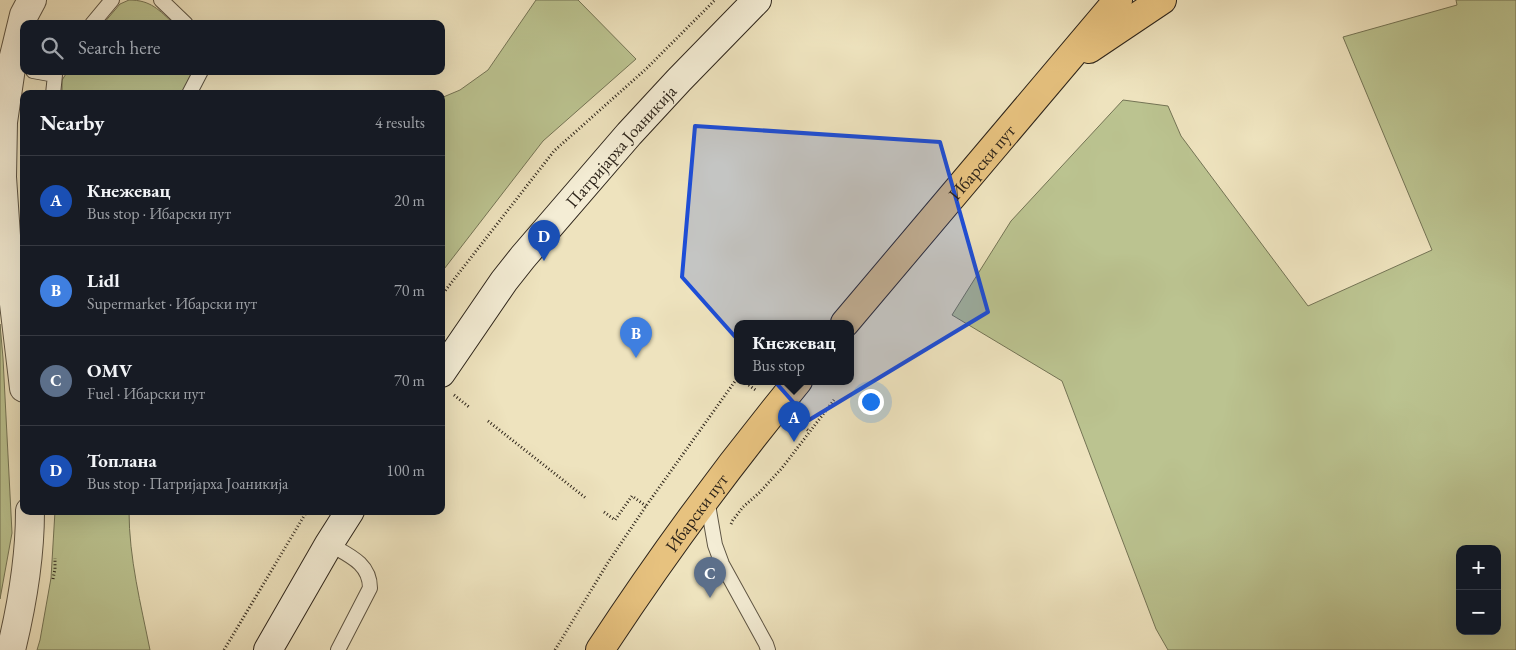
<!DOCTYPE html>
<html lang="en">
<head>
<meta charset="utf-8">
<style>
	:root { --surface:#171b24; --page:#242831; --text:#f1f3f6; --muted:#9ea1a6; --line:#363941; --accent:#8c9099 }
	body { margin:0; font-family:"EB Garamond",serif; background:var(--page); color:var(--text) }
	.controls { position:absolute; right:15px; bottom:15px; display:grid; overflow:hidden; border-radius:10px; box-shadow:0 5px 20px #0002 }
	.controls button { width:45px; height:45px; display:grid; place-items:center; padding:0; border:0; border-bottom:1px solid var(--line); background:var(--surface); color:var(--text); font:25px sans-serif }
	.you { position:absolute; left:870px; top:401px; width:18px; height:18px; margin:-12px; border:4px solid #fff; border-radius:50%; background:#1a73e8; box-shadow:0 0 0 8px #1a73e833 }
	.badge { display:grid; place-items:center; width:32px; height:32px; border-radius:50%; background:var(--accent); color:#fff; font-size:16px; font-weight:700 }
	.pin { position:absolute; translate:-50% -41px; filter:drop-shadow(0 1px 2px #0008) }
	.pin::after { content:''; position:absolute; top:26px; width:18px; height:15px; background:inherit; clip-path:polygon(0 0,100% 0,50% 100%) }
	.popup { position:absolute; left:734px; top:320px; width:120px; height:65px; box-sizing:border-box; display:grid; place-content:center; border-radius:10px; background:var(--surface); filter:drop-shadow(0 1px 4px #0005); font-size:16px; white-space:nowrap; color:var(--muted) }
	.popup b { font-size:19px; color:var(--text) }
	.popup::after { content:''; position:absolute; left:50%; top:100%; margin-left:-10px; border:10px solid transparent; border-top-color:var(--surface) }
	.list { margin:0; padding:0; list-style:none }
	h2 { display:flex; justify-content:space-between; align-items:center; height:65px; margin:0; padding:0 20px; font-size:21px }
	h2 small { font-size:16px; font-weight:400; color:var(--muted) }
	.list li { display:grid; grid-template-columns:32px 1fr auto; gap:15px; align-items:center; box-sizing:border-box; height:90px; padding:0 20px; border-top:1px solid var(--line) }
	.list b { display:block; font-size:19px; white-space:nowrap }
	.list p { margin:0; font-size:16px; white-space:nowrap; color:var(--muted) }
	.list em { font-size:16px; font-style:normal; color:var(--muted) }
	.icon { flex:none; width:28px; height:28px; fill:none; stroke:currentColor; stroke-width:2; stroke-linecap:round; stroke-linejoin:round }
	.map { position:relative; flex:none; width:1516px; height:650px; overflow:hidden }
	.search { position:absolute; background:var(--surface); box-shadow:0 5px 20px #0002; left:20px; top:20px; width:425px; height:55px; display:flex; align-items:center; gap:12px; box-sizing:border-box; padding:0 18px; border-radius:10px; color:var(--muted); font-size:19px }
	.panel { position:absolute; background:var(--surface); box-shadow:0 5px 20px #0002; left:20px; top:90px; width:425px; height:425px; border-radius:10px }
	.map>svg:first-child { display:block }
</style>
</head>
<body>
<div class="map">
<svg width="1516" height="650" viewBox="0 0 1516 650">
	<rect width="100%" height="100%" fill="#eee3be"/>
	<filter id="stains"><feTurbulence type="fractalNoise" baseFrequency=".004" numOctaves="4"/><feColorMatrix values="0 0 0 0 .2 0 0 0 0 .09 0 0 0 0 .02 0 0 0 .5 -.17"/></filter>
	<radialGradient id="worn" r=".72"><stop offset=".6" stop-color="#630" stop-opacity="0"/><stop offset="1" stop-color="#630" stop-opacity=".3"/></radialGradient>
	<g fill="#bbc390" stroke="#747455" fill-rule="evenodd">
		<path d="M129,0C151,0 159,10 174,24H103L120,4Z"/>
		<polygon points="536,0 578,0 636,59 543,141 441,273 441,98 460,90 488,70"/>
		<path d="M1456,0H1516V650H1168L1156,629L1062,381L952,315L1011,221L1123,100L1168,106L1181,136L1308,306L1432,250L1343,37L1457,5ZM1460,549H1497V631H1460Z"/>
		<polygon points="68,71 193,71 181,94 62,94 62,80"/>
		<polygon points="0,324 3,358 12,533 0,599"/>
		<path d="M55,511H129C129,558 141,605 150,650H37L40,640L51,578Z"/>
	</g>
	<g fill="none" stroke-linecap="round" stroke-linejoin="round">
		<g stroke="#5d5443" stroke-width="16">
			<g id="lane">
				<polyline points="161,0 186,24"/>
				<polyline points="92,24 112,0"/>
				<polyline points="33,71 55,75 53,94"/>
				<polyline points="189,94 201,71"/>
				<polyline points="707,499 715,545 722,564 766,644 768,650"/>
				<path d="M329,544C348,555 370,563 370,588L338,650"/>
			</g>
		</g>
		<g stroke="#5d5443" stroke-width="30">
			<g id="street">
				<polyline points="24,388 6,236 2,177 3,122 11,68 17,44 24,15 32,0"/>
				<path d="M11,650C22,605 30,558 30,511"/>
			</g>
		</g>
		<g stroke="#2d241a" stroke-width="30">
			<g id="secondary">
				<path id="s1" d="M441,373L504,281L523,257L629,134L679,80L757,0"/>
				<polyline points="268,650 329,544 350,511"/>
			</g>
		</g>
		<g stroke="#2d241a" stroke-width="30">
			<g id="primary">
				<polyline points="1089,49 1162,0"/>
				<path id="s2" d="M845,323L1118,0"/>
				<path id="s3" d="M600,650C661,557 727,467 798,381"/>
			</g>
		</g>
		<g stroke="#2d241a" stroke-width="3" stroke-dasharray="1 2.5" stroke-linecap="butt">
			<polyline points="441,296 554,151 646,69 715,0"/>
			<polyline points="743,381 757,391"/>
			<polyline points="454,395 469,407"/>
			<polyline points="488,421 587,499"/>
			<polyline points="796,421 809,431"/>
			<polyline points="604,512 615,520 632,496 646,506"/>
			<polyline points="731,524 733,520 743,507 759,493 782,468 834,400"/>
			<polyline points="53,579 55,569 55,558"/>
			<polyline points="224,650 307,511"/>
			<polyline points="555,650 607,564 646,506 738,377"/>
		</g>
		<use href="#lane" stroke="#f4edd5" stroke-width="14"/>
		<use href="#street" stroke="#f4edd5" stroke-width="28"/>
		<use href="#secondary" stroke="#f4edd5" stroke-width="28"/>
		<use href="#primary" stroke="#e7c27f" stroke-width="28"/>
	</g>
	<path fill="#1d4ed8" fill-opacity="0.2" stroke="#1d4ed8" stroke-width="4" stroke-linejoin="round" d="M695,126L940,142L988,312L809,420L682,277Z"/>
	<g text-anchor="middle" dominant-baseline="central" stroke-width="5" stroke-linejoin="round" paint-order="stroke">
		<g font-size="18" fill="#2d241a" stroke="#f4edd5">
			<text stroke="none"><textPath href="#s1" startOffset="290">Патријарха Јоаникија</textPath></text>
			<text stroke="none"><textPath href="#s2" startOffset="211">Ибарски пут</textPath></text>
			<text stroke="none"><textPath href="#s3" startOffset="168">Ибарски пут</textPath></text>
		</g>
	</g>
	<rect width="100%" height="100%" filter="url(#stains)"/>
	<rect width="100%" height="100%" fill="url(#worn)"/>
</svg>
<div class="controls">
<button>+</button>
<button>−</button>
</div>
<div class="you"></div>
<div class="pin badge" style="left:794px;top:442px;background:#1a4fb4">A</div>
<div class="popup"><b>Кнежевац</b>Bus stop</div>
<div class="pin badge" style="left:636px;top:358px;background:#3f7fe0">B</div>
<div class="pin badge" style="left:710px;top:598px;background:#5c6f8a">C</div>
<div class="pin badge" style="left:544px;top:261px;background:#1a4fb4">D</div>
<div class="search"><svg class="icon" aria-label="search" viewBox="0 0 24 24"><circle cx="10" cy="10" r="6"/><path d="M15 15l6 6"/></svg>Search here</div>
<section class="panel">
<h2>Nearby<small>4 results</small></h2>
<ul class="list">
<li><span class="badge" style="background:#1a4fb4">A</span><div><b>Кнежевац</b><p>Bus stop · Ибарски пут</p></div><em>20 m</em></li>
<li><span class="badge" style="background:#3f7fe0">B</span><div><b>Lidl</b><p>Supermarket · Ибарски пут</p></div><em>70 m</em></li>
<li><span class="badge" style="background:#5c6f8a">C</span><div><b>OMV</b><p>Fuel · Ибарски пут</p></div><em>70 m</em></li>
<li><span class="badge" style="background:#1a4fb4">D</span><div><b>Топлана</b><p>Bus stop · Патријарха Јоаникија</p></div><em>100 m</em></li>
</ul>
</section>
</div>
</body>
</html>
